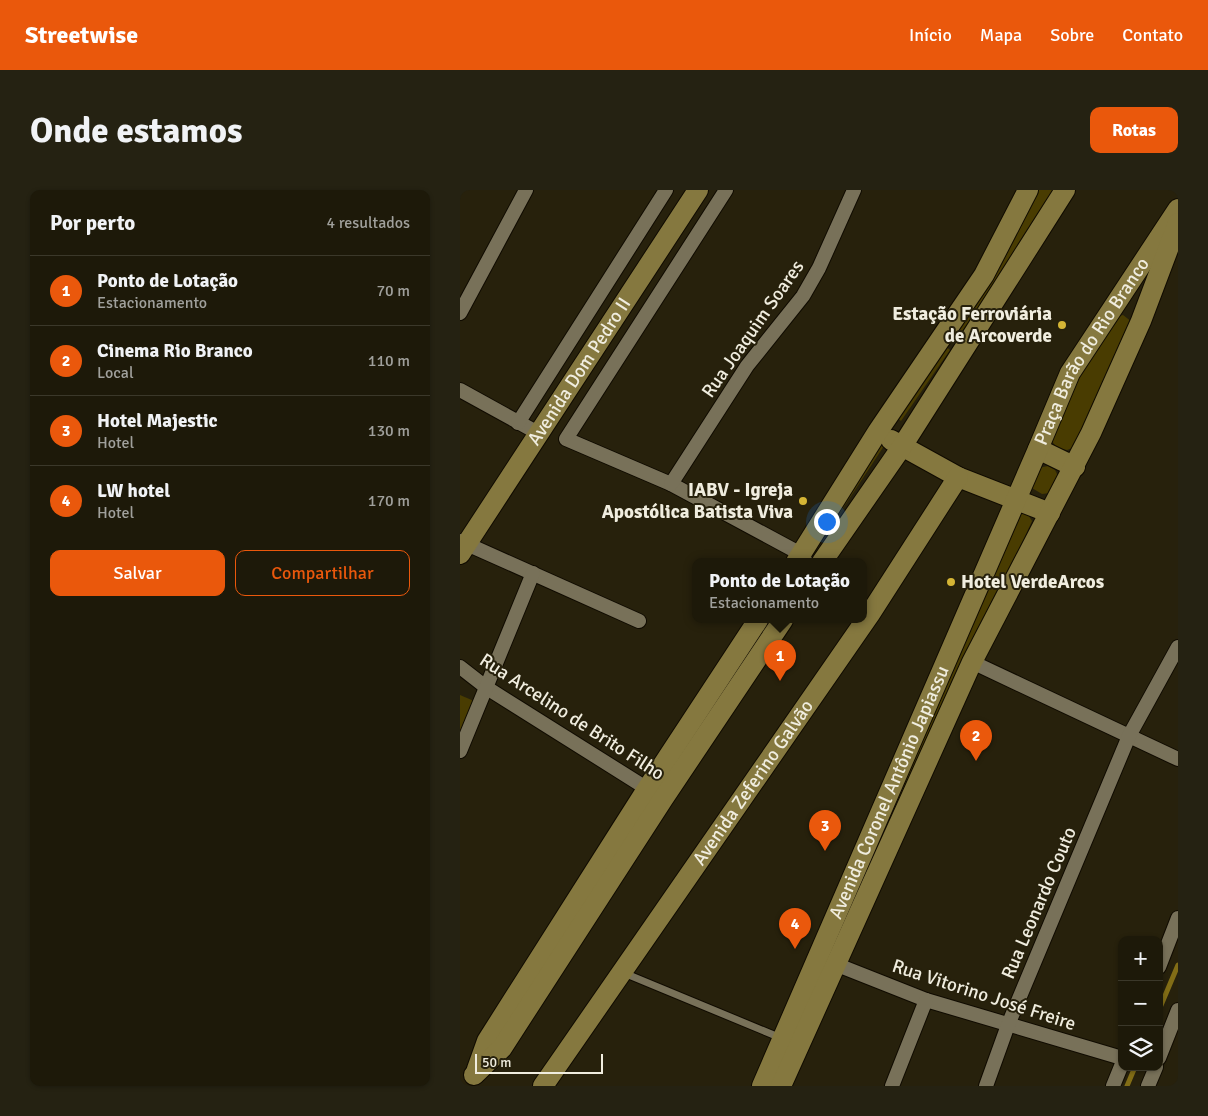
<!DOCTYPE html>
<html lang="pt">
<head>
<meta charset="utf-8">
<style>
	:root { --surface:#1d1909; --page:#252212; --text:#f1f3f6; --muted:#a0a09c; --line:#3b382a; --accent:#ea580c }
	body { margin:0; font-family:Signika,sans-serif; background:var(--page); color:var(--text) }
	.controls { position:absolute; right:15px; bottom:15px; display:grid; overflow:hidden; border-radius:10px; box-shadow:0 1px 4px #0004 }
	.controls button { width:45px; height:45px; display:grid; place-items:center; padding:0; border:0; border-bottom:1px solid var(--line); background:var(--surface); color:var(--text); font:25px sans-serif }
	.scale { position:absolute; left:15px; bottom:12px; width:128px; box-sizing:border-box; padding-left:5px; border:2px solid #f0eddf; border-top:0; font-size:14px; line-height:18px; white-space:nowrap; color:#f0eddf; -webkit-text-stroke:4px #27210c; paint-order:stroke }
	.you { position:absolute; left:366px; top:331px; width:18px; height:18px; margin:-12px; border:4px solid #fff; border-radius:50%; background:#1a73e8; box-shadow:0 0 0 8px #1a73e833 }
	.badge { display:grid; place-items:center; width:32px; height:32px; border-radius:50%; background:var(--accent); color:#fff; font-size:16px; font-weight:700 }
	.pin { position:absolute; translate:-50% -41px; filter:drop-shadow(0 1px 2px #0008) }
	.pin::after { content:''; position:absolute; top:26px; width:18px; height:15px; background:inherit; clip-path:polygon(0 0,100% 0,50% 100%) }
	.popup { position:absolute; left:232px; top:368px; width:175px; height:65px; box-sizing:border-box; display:grid; place-content:center; border-radius:10px; background:var(--surface); filter:drop-shadow(0 1px 4px #0005); font-size:16px; white-space:nowrap; color:var(--muted) }
	.popup b { font-size:19px; color:var(--text) }
	.popup::after { content:''; position:absolute; left:50%; top:100%; margin-left:-10px; border:10px solid transparent; border-top-color:var(--surface) }
	.list { margin:0; padding:0; list-style:none }
	h2 { display:flex; justify-content:space-between; align-items:center; height:65px; margin:0; padding:0 20px; font-size:21px }
	h2 small { font-size:16px; font-weight:400; color:var(--muted) }
	.list li { display:grid; grid-template-columns:32px 1fr auto; gap:15px; align-items:center; box-sizing:border-box; height:70px; padding:0 20px; border-top:1px solid var(--line) }
	.list b { display:block; font-size:19px; white-space:nowrap }
	.list p { margin:0; font-size:16px; white-space:nowrap; color:var(--muted) }
	.list em { font-size:16px; font-style:normal; color:var(--muted) }
	.actions { display:flex; gap:10px; padding:15px 20px }
	.actions a { flex:1; padding:11px 0; border:1px solid var(--accent); border-radius:10px; text-align:center; font-size:18px; color:var(--accent) }
	.actions .main { background:var(--accent); color:#fff }
	.icon { flex:none; width:28px; height:28px; fill:none; stroke:currentColor; stroke-width:2; stroke-linecap:round; stroke-linejoin:round }
	.map { position:relative; flex:none; width:718px; height:896px; overflow:hidden; border-radius:10px }
	header { display:flex; align-items:center; gap:30px; box-sizing:border-box; height:70px; padding:0 25px; background:var(--accent); color:#fff }
	header strong { font-size:24px }
	nav { display:flex; gap:28px; margin-inline-start:auto; font-size:18px }
	.intro { display:flex; align-items:center; justify-content:space-between; box-sizing:border-box; height:120px; padding:0 30px }
	h1 { margin:0; font-size:35px }
	.button { padding:12px 22px; border-radius:10px; background:var(--accent); color:#fff; font-size:18px; font-weight:700 }
	main { display:flex; gap:30px; padding:0 30px }
	aside { flex:1; background:var(--surface); border-radius:10px; box-shadow:0 1px 4px #0004 }
	.map>svg:first-child { display:block }
</style>
</head>
<body>
<header>
<strong>Streetwise</strong>
<nav><a>Início</a><a>Mapa</a><a>Sobre</a><a>Contato</a></nav>
</header>
<div class="intro"><h1>Onde estamos</h1><a class="button">Rotas</a></div>
<main>
<aside>
<h2>Por perto<small>4 resultados</small></h2>
<ul class="list">
<li><span class="badge">1</span><div><b>Ponto de Lotação</b><p>Estacionamento</p></div><em>70 m</em></li>
<li><span class="badge">2</span><div><b>Cinema Rio Branco</b><p>Local</p></div><em>110 m</em></li>
<li><span class="badge">3</span><div><b>Hotel Majestic</b><p>Hotel</p></div><em>130 m</em></li>
<li><span class="badge">4</span><div><b>LW hotel</b><p>Hotel</p></div><em>170 m</em></li>
</ul>
<div class="actions"><a class="main">Salvar</a><a>Compartilhar</a></div>
</aside>
<div class="map">
<svg width="718" height="896" viewBox="0 0 718 896">
	<rect width="100%" height="100%" fill="#27210c"/>
	<g fill="#493c01">
		<polygon points="574,0 597,0 497,149 493,145"/>
		<polygon points="663,125 672,132 618,256 607,260 597,258 591,250 613,191 652,128"/>
		<polygon points="484,155 490,160 441,231 436,227"/>
		<polygon points="417,252 424,256 370,338 364,333"/>
		<polygon points="588,276 595,280 600,290 590,303 582,304 572,298 578,278"/>
		<polygon points="567,323 572,331 419,667 412,667 555,324"/>
		<polygon points="0,505 14,511 0,543"/>
	</g>
	<g fill="none" stroke-linecap="round" stroke-linejoin="round">
		<g stroke="#826d16" stroke-width="5">
			<polyline points="699,820 718,775"/>
			<polyline points="667,896 675,877"/>
		</g>
		<g stroke="#100b00" stroke-width="9">
			<polyline id="lane" points="164,783 321,848"/>
		</g>
		<g stroke="#100b00" stroke-width="16">
			<g id="street">
				<polyline points="266,0 106,249 211,294 341,364 345,370"/>
				<polyline points="0,123 66,0"/>
				<polyline points="0,200 78,243"/>
				<polyline points="58,233 206,0"/>
				<polyline points="211,294 287,176 343,106 359,78 394,0"/>
				<polyline points="0,351 179,431"/>
				<polyline points="512,472 718,569"/>
				<polyline points="0,477 27,498 194,603"/>
				<polyline points="0,561 73,383"/>
				<polyline points="375,774 466,810 662,868"/>
				<polyline points="699,777 718,728"/>
				<polyline points="699,868 718,820"/>
				<polyline points="432,896 466,810"/>
				<polyline points="526,896 548,835 669,546 718,457"/>
				<polyline points="653,896 662,874"/>
				<polyline points="688,896 696,877"/>
			</g>
		</g>
		<g stroke="#100b00" stroke-width="22">
			<g id="secondary">
				<polyline points="431,250 498,287 590,323"/>
				<polyline points="578,259 615,277"/>
				<path id="s1" d="M0,364L238,0"/>
				<polyline points="336,372 418,241 524,85 568,0"/>
				<polyline points="362,372 441,258 605,0"/>
				<polyline points="17,879 27,851 187,599 298,430"/>
				<polyline points="14,885 42,858 203,609 323,430"/>
				<path id="s2" d="M83,896L410,424L498,287"/>
				<path id="s3" d="M302,896L578,259L610,183L718,19"/>
				<polyline points="321,896 512,472 631,243 681,131 718,33"/>
			</g>
		</g>
		<use href="#lane" stroke="#787159" stroke-width="7"/>
		<use href="#street" stroke="#787159" stroke-width="14"/>
		<use href="#secondary" stroke="#85783f" stroke-width="20"/>
	</g>
	<g fill="#d5b535" stroke="#27210c" stroke-width="2">
		<circle cx="602" cy="135" r="5"/>
		<circle cx="343" cy="311" r="5"/>
		<circle cx="491" cy="392" r="5"/>
	</g>
	<g text-anchor="middle" dominant-baseline="central" stroke-width="4" stroke-linejoin="round" paint-order="stroke">
		<g font-size="19" font-weight="bold" fill="#f0eddf" stroke="#27210c" text-anchor="end">
			<text x="592" y="124">Estação Ferroviária<tspan x="592" dy="22">de Arcoverde</tspan></text>
			<text x="333" y="300">IABV - Igreja<tspan x="333" dy="22">Apostólica Batista Viva</tspan></text>
			<text x="501" y="392" text-anchor="start">Hotel VerdeArcos</text>
		</g>
		<g font-size="19" fill="#f0eddf" stroke="#27210c">
			<text transform="translate(293 139) rotate(-55)">Rua Joaquim Soares</text>
			<text stroke="none"><textPath href="#s3" startOffset="806">Praça Barão do Rio Branco</textPath></text>
			<text stroke="none"><textPath href="#s1" startOffset="218">Avenida Dom Pedro II</textPath></text>
			<text transform="translate(112 527) rotate(33)">Rua Arcelino de Brito Filho</text>
			<text stroke="none"><textPath href="#s2" startOffset="369">Avenida Zeferino Galvão</textPath></text>
			<text stroke="none"><textPath href="#s3" startOffset="320">Avenida Coronel Antônio Japiassu</textPath></text>
			<text transform="translate(579 713) rotate(-67)">Rua Leonardo Couto</text>
			<text transform="translate(524 805) rotate(18)">Rua Vitorino José Freire</text>
		</g>
	</g>
</svg>
<div class="controls">
<button>+</button>
<button>−</button>
<button><svg class="icon" aria-label="layers" viewBox="0 0 24 24"><path d="M12 4l9 5-9 5-9-5zM3 14l9 5 9-5"/></svg></button>
</div>
<div class="scale">50 m</div>
<div class="you"></div>
<div class="pin badge" style="left:320px;top:491px">1</div>
<div class="popup"><b>Ponto de Lotação</b>Estacionamento</div>
<div class="pin badge" style="left:516px;top:571px">2</div>
<div class="pin badge" style="left:365px;top:661px">3</div>
<div class="pin badge" style="left:335px;top:759px">4</div>
</div>
</main>
</body>
</html>
